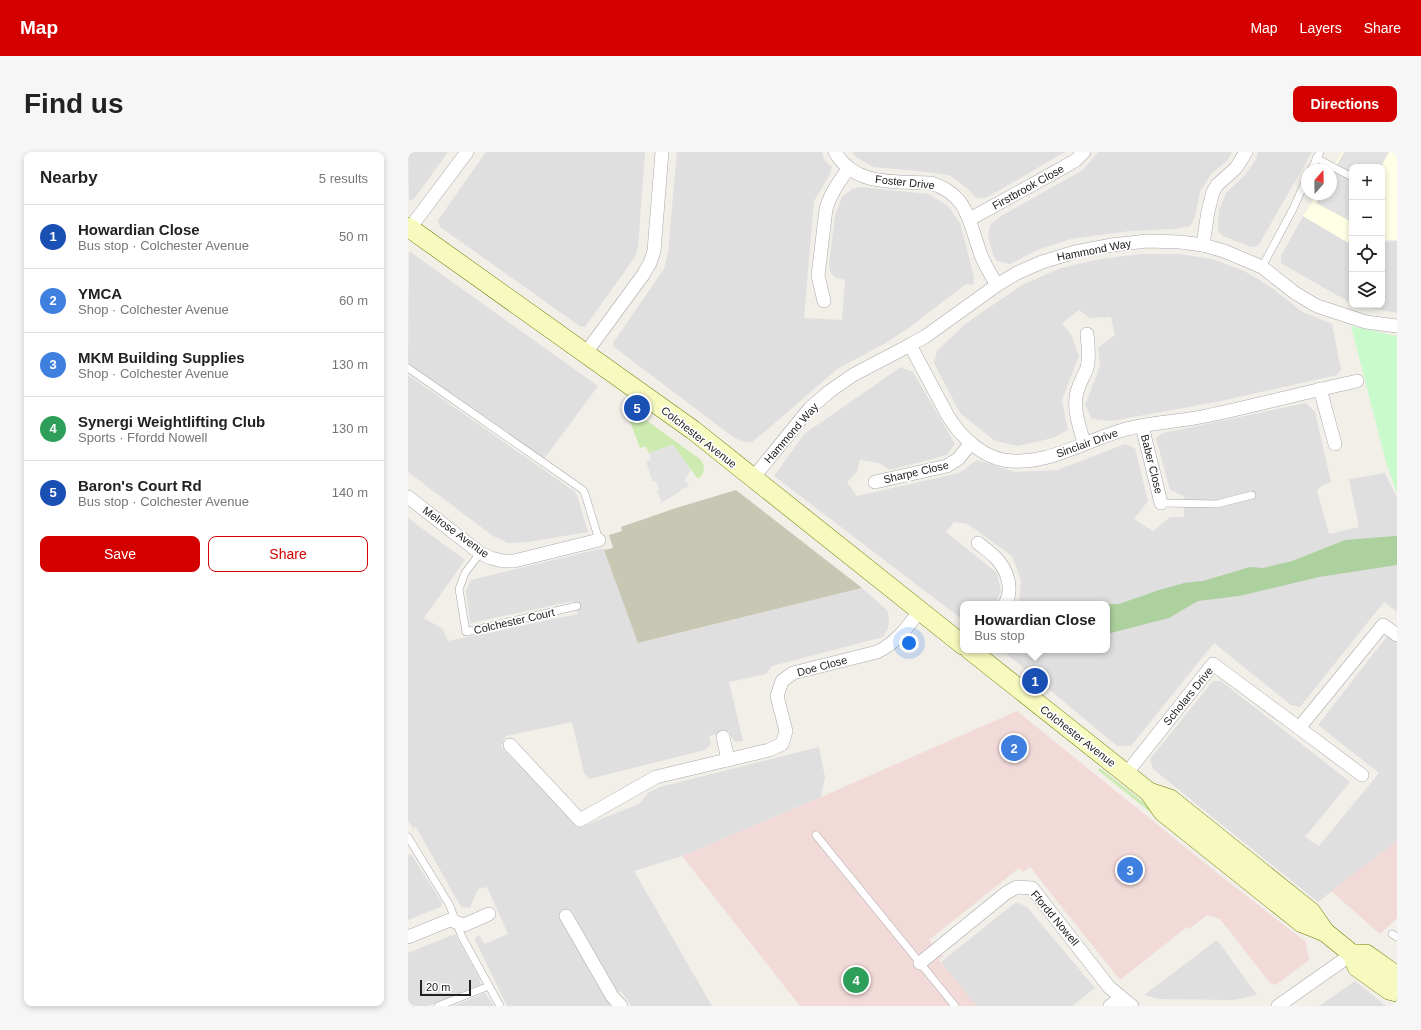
<!DOCTYPE html>
<html lang="en">
<head>
<meta charset="utf-8">
<style>
	:root { --surface:#fff; --page:#f6f6f6; --text:#222; --muted:#767676; --line:#e0e0e0; --accent:#d40000 }
	body { margin:0; font-family:Helvetica,sans-serif; background:var(--page); color:var(--text) }
	.controls { position:absolute; right:12px; top:12px; display:grid; overflow:hidden; border-radius:8px; box-shadow:0 2px 6px #0003 }
	.controls button { width:36px; height:36px; display:grid; place-items:center; padding:0; border:0; border-bottom:1px solid var(--line); background:var(--surface); color:var(--text); font:20px sans-serif }
	.compass { position:absolute; left:893px; top:12px; width:36px; height:36px; border-radius:50%; background:var(--surface); box-shadow:0 2px 6px #0003; rotate:20deg }
	.scale { position:absolute; left:12px; bottom:10px; width:51px; box-sizing:border-box; padding-left:4px; border:2px solid #222; border-top:0; font-size:11px; line-height:14px; white-space:nowrap; color:#222; -webkit-text-stroke:3px #fff; paint-order:stroke }
	.you { position:absolute; left:501px; top:491px; width:14px; height:14px; margin:-10px; border:3px solid #fff; border-radius:50%; background:#1a73e8; box-shadow:0 0 0 6px #1a73e833 }
	.badge { display:grid; place-items:center; width:26px; height:26px; border-radius:50%; background:var(--accent); color:#fff; font-size:13px; font-weight:700 }
	.pin { position:absolute; translate:-50% -50%; border:2px solid #fff; box-shadow:0 1px 4px #0006 }
	.popup { position:absolute; left:552px; top:449px; width:150px; height:52px; box-sizing:border-box; display:grid; place-content:center; border-radius:8px; background:var(--surface); filter:drop-shadow(0 1px 3px #0005); font-size:13px; white-space:nowrap; color:var(--muted) }
	.popup b { font-size:15px; color:var(--text) }
	.popup::after { content:''; position:absolute; left:50%; top:100%; margin-left:-8px; border:8px solid transparent; border-top-color:var(--surface) }
	.list { margin:0; padding:0; list-style:none }
	h2 { display:flex; justify-content:space-between; align-items:center; height:52px; margin:0; padding:0 16px; font-size:17px }
	h2 small { font-size:13px; font-weight:400; color:var(--muted) }
	.list li { display:grid; grid-template-columns:26px 1fr auto; gap:12px; align-items:center; box-sizing:border-box; height:64px; padding:0 16px; border-top:1px solid var(--line) }
	.list b { display:block; font-size:15px; white-space:nowrap }
	.list p { margin:0; font-size:13px; white-space:nowrap; color:var(--muted) }
	.list em { font-size:13px; font-style:normal; color:var(--muted) }
	.actions { display:flex; gap:8px; padding:12px 16px }
	.actions a { flex:1; padding:9px 0; border:1px solid var(--accent); border-radius:8px; text-align:center; font-size:14px; color:var(--accent) }
	.actions .main { background:var(--accent); color:#fff }
	.icon { flex:none; width:22px; height:22px; fill:none; stroke:currentColor; stroke-width:2; stroke-linecap:round; stroke-linejoin:round }
	.map { position:relative; flex:none; width:989px; height:854px; overflow:hidden; border-radius:8px }
	header { display:flex; align-items:center; gap:24px; box-sizing:border-box; height:56px; padding:0 20px; background:var(--accent); color:#fff }
	header strong { font-size:19px }
	nav { display:flex; gap:22px; margin-inline-start:auto; font-size:14px }
	.intro { display:flex; align-items:center; justify-content:space-between; box-sizing:border-box; height:96px; padding:0 24px }
	h1 { margin:0; font-size:28px }
	.button { padding:10px 18px; border-radius:8px; background:var(--accent); color:#fff; font-size:14px; font-weight:700 }
	main { display:flex; gap:24px; padding:0 24px }
	aside { flex:1; background:var(--surface); border-radius:8px; box-shadow:0 2px 6px #0003 }
	.map>svg:first-child { display:block }
</style>
</head>
<body>
<header>
<strong>Map</strong>
<nav><a>Map</a><a>Layers</a><a>Share</a></nav>
</header>
<div class="intro"><h1>Find us</h1><a class="button">Directions</a></div>
<main>
<aside>
<h2>Nearby<small>5 results</small></h2>
<ul class="list">
<li><span class="badge" style="background:#1a4fb4">1</span><div><b>Howardian Close</b><p>Bus stop · Colchester Avenue</p></div><em>50 m</em></li>
<li><span class="badge" style="background:#3f7fe0">2</span><div><b>YMCA</b><p>Shop · Colchester Avenue</p></div><em>60 m</em></li>
<li><span class="badge" style="background:#3f7fe0">3</span><div><b>MKM Building Supplies</b><p>Shop · Colchester Avenue</p></div><em>130 m</em></li>
<li><span class="badge" style="background:#2e9e5b">4</span><div><b>Synergi Weightlifting Club</b><p>Sports · Ffordd Nowell</p></div><em>130 m</em></li>
<li><span class="badge" style="background:#1a4fb4">5</span><div><b>Baron's Court Rd</b><p>Bus stop · Colchester Avenue</p></div><em>140 m</em></li>
</ul>
<div class="actions"><a class="main">Save</a><a>Share</a></div>
</aside>
<div class="map">
<svg width="989" height="854" viewBox="0 0 989 854">
	<rect width="100%" height="100%" fill="#f2efe9"/>
	<g fill="#e0dfdf">
		<polygon points="0,0 40,0 6,47 1,49"/>
		<polygon points="78,0 237,0 230,95 227,105 177,175 173,175 32,75 30,68"/>
		<polygon points="269,0 414,0 417,9 424,15 421,24 406,49 396,166 434,168 437,128 428,126 422,120 421,112 427,64 434,45 444,37 452,35 521,42 540,54 552,71 566,125 565,133 558,132 502,175 476,192 429,217 360,277 344,290 336,290 325,285 206,195 205,191 256,117 260,100"/>
		<polygon points="444,0 657,0 578,46 568,46 560,37 541,23 510,19 465,15 448,5"/>
		<polygon points="690,0 824,0 820,8 803,22 792,40 787,65 782,74 767,77 722,79 663,87 629,98 602,112 589,109 585,103 580,83 582,73 593,64 675,18"/>
		<polygon points="850,0 904,0 850,94 843,95 815,84 810,79 810,71 811,58 818,41 837,23 847,9"/>
		<polygon points="895,64 939,90 944,90 944,152 873,111 873,104"/>
		<polygon points="989,89 989,161 946,153 974,153 974,90"/>
		<polygon points="1,99 190,234 136,307 0,212"/>
		<polygon points="733,102 772,102 804,107 836,119 850,127 864,136 893,159 924,172 933,218 929,223 813,249 704,269 684,267 677,253 692,214 690,196 707,183 703,165 682,166 671,158 654,171 664,184 671,204 654,248 660,278 645,286 610,294 587,289 552,261 526,211 529,199 557,172 614,133 653,116 692,107"/>
		<polygon points="493,215 505,220 547,292 539,303 482,318 471,311 452,308 449,320 439,330 449,344 551,321 569,308 607,320 649,318 717,292 727,296 740,349 726,367 745,379 762,365 776,365 776,344 762,338 748,286 755,281 898,251 907,260 923,330 915,333 909,338 921,382 951,375 941,327 977,321 989,346 989,460 976,450 892,555 883,553 806,491 723,594 709,594 594,498 699,498 699,452 611,452 613,428 604,404 560,372 546,370 538,380 589,421 593,439 588,450 585,452 555,452 555,468 366,324 396,282"/>
		<polygon points="0,223 166,339 169,343 180,380 121,390 100,391 85,384 0,320"/>
		<polygon points="0,366 57,408 16,466 35,477 40,489 170,462 165,449 62,471 58,439 63,428 195,396 231,491 454,436 479,458 481,465 480,476 475,485 364,514 358,522 321,530 335,589 327,590 322,583 321,579 301,584 303,592 297,598 181,627 176,621 164,570 98,584 93,595 173,675 231,652 241,640 252,635 411,595 417,625 413,645 274,704 226,719 304,854 223,854 213,839 201,847 202,854 99,854 67,788 68,784 72,784 76,792 100,782 79,735 70,737 62,756 53,755 8,675 5,676 0,668"/>
		<polygon points="980,483 989,490 989,689 910,750 745,617 742,607 805,529 813,529 942,630 897,685 911,694 971,621 910,573"/>
		<polygon points="3,702 33,749 34,753 32,755 0,768 0,703"/>
		<polygon points="608,750 619,755 687,836 664,854 567,854 533,810"/>
		<polygon points="47,782 71,825 73,833 20,854 0,854 0,801"/>
		<polygon points="809,788 849,843 825,848 751,847 736,843"/>
		<polygon points="947,829 978,854 911,854"/>
		<polygon points="77,841 86,854 44,854"/>
	</g>
	<g fill="#f2dad9">
		<polygon points="609,559 814,725 898,790 901,808 868,833 862,831 812,767 799,763 781,777 779,775 712,828 622,715 615,720 611,716 521,788 535,804 531,808 569,854 392,854 274,704 404,649"/>
		<polygon points="989,689 989,766 972,782 923,739"/>
	</g>
	<polygon fill="#ffffe5" points="934,0 989,0 989,88 974,88 974,15 944,15 944,90 939,90 895,64 909,42 923,42 923,19"/>
	<polygon fill="#c7c7b4" points="328,338 454,436 230,491 196,398 205,396 201,383 214,379 213,375 268,356"/>
	<g fill="#cdebb0">
		<path d="M217,253L292,307C298,314 297,322 290,327L265,293L241,301L237,294L232,296L216,254Z"/>
		<polygon points="692,616 781,686 778,689 690,618"/>
	</g>
	<polygon fill="#add19e" points="986,384 989,384 989,413 911,425 831,444 790,449 761,466 699,482 699,452 693,452 711,452 751,438 776,431 795,429 842,415 855,416 884,409 937,388"/>
	<polygon fill="#c8facc" points="943,174 989,184 989,341 979,314"/>
	<g fill="#e2e2e2">
		<polygon points="936,0 981,0 973,15 944,15 944,67 942,69 908,51 913,42 923,42 923,23"/>
		<polygon points="265,293 283,318 278,325 277,329 281,333 254,351 249,339 252,338 248,329 245,330 238,310 243,308 241,301"/>
	</g>
	<g fill="none" stroke-linecap="round" stroke-linejoin="round">
		<g stroke="#a9a9a9" stroke-width="8">
			<g id="lane">
				<polyline points="908,6 944,25"/>
				<polyline points="903,18 912,0"/>
				<polyline points="854,115 885,57 899,26"/>
				<polyline points="0,216 175,338 177,342 191,388"/>
				<polyline points="753,351 809,352 844,343"/>
				<polyline points="72,401 57,421 51,437 58,480 169,454"/>
				<polyline points="408,683 547,854"/>
				<polyline points="0,685 41,752 54,785 92,854"/>
				<polyline points="984,782 989,785"/>
				<polyline points="30,854 81,834"/>
			</g>
		</g>
		<g stroke="#a9a9a9" stroke-width="14">
			<g id="street">
				<path d="M427,0C447,35 488,29 523,31C561,43 561,71 573,103C577,114 583,123 589,133"/>
				<polyline points="562,67 649,19 668,8 676,0"/>
				<polyline points="2,76 59,0"/>
				<polyline points="795,93 800,59 805,40 809,33 828,16 838,0"/>
				<path d="M416,149L410,124L418,57C422,42 431,30 440,17"/>
				<path d="M502,193L540,264C552,284 572,303 595,308C637,315 676,289 715,278C742,270 770,270 798,264C849,253 899,240 949,229"/>
				<polyline points="177,202 235,123 242,111 246,99 254,0"/>
				<polyline points="912,237 927,292"/>
				<polyline points="734,274 753,351"/>
				<path d="M676,291C672,277 666,260 668,245C669,235 675,226 679,216C682,205 680,193 679,182"/>
				<polyline points="345,326 402,256 422,239 445,223 502,193 518,184 589,133 609,121 634,110 667,100 704,93 739,89 772,90 795,93 816,99 854,115 887,141 909,154 958,170 989,174"/>
				<polyline points="467,330 539,314 550,307 563,291"/>
				<polyline points="0,345 72,401 83,406 95,409 106,409 191,388"/>
				<path d="M570,391C575,395 582,400 587,405C599,417 606,437 597,452"/>
				<polyline points="891,576 954,623"/>
				<polyline points="315,585 320,608"/>
				<path d="M102,593L172,668L248,625L361,598L374,592L378,579L369,544L374,529L385,521L469,500C488,491 500,475 511,459"/>
				<polyline points="718,622 805,512 891,576 975,473 989,483"/>
				<polyline points="158,764 204,844 213,854"/>
				<polyline points="0,785 42,768 56,773 81,762"/>
				<polyline points="512,811 598,741 609,735 624,736 701,835 724,854"/>
				<polyline points="702,854 713,846"/>
				<polyline points="870,854 944,802"/>
			</g>
		</g>
		<g stroke="#707d05" stroke-width="20">
			<g id="secondary">
				<polyline points="0,75 285,278 555,493"/>
				<polyline points="562,498 741,640 755,660 894,771 917,780"/>
				<polyline points="741,640 762,647 797,675 903,760 917,780 944,802 949,815 981,838 989,840"/>
				<polyline points="944,802 958,802 989,824"/>
			</g>
		</g>
		<use href="#lane" stroke="#fff" stroke-width="7"/>
		<use href="#street" stroke="#fff" stroke-width="13"/>
		<use href="#secondary" stroke="#f7fabf" stroke-width="19"/>
	</g>
	<g text-anchor="middle" dominant-baseline="central" stroke-width="3.5" stroke-linejoin="round" paint-order="stroke">
		<g font-size="11" fill="#222" stroke="#fff">
			<text transform="translate(497 30) rotate(6)">Foster Drive</text>
			<text transform="translate(620 35) rotate(-29)">Firstbrook Close</text>
			<text transform="translate(686 98) rotate(-11)">Hammond Way</text>
			<text transform="translate(383 281) rotate(-49)">Hammond Way</text>
			<text transform="translate(291 285) rotate(38)">Colchester Avenue</text>
			<text transform="translate(679 291) rotate(-20)">Sinclair Drive</text>
			<text transform="translate(744 312) rotate(76)">Baber Close</text>
			<text transform="translate(508 320) rotate(-13)">Sharpe Close</text>
			<text transform="translate(48 380) rotate(36)">Melrose Avenue</text>
			<text transform="translate(106 469) rotate(-13)">Colchester Court</text>
			<text transform="translate(414 514) rotate(-15)">Doe Close</text>
			<text transform="translate(780 544) rotate(-51)">Scholars Drive</text>
			<text transform="translate(670 584) rotate(38)">Colchester Avenue</text>
			<text transform="translate(647 766) rotate(50)">Ffordd Nowell</text>
		</g>
	</g>
</svg>
<div class="controls">
<button>+</button>
<button>−</button>
<button><svg class="icon" aria-label="locate" viewBox="0 0 24 24"><circle cx="12" cy="12" r="6"/><path d="M12 2v4M12 18v4M2 12h4M18 12h4"/></svg></button>
<button><svg class="icon" aria-label="layers" viewBox="0 0 24 24"><path d="M12 4l9 5-9 5-9-5zM3 14l9 5 9-5"/></svg></button>
</div>
<svg class="compass" viewBox="-18 -18 36 36"><path d="M0-13l5 13h-10z" fill="#e53935"/><path d="M0 13l5-13h-10z" fill="#767676"/></svg>
<div class="scale">20 m</div>
<div class="you"></div>
<div class="pin badge" style="left:627px;top:529px;background:#1a4fb4">1</div>
<div class="popup"><b>Howardian Close</b>Bus stop</div>
<div class="pin badge" style="left:606px;top:596px;background:#3f7fe0">2</div>
<div class="pin badge" style="left:722px;top:718px;background:#3f7fe0">3</div>
<div class="pin badge" style="left:448px;top:828px;background:#2e9e5b">4</div>
<div class="pin badge" style="left:229px;top:256px;background:#1a4fb4">5</div>
</div>
</main>
</body>
</html>
